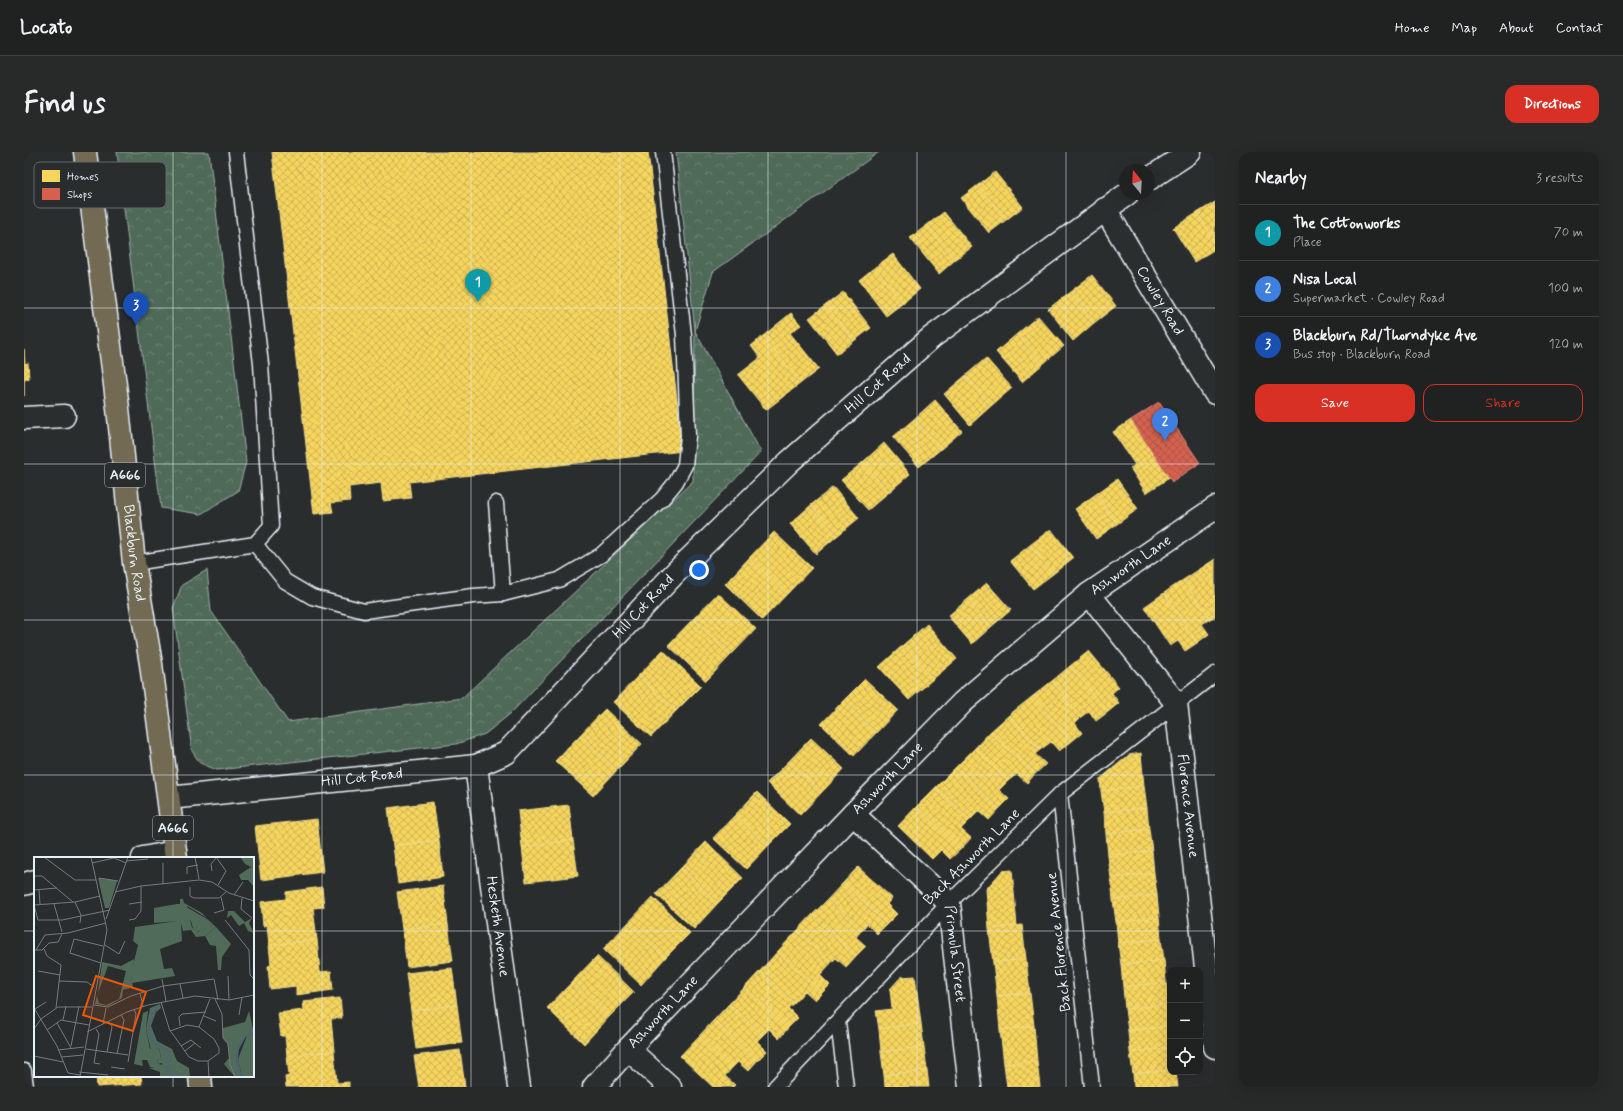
<!DOCTYPE html>
<html lang="en">
<head>
<meta charset="utf-8">
<style>
	:root { --surface:#202222; --page:#282a2a; --text:#f1f3f6; --muted:#a2a4a5; --line:#3d3f40; --accent:#d93025 }
	body { margin:0; font-family:Mynerve,sans-serif; background:var(--page); color:var(--text) }
	.controls { position:absolute; right:12px; bottom:12px; display:grid; overflow:hidden; border-radius:8px; box-shadow:0 4px 16px #0002 }
	.controls button { width:36px; height:36px; display:grid; place-items:center; padding:0; border:0; border-bottom:1px solid var(--line); background:var(--surface); color:var(--text); font:20px sans-serif }
	.compass { position:absolute; left:1095px; top:12px; width:36px; height:36px; border-radius:50%; background:var(--surface); box-shadow:0 4px 16px #0002; rotate:342deg }
	.you { position:absolute; left:675px; top:418px; width:14px; height:14px; margin:-10px; border:3px solid #fff; border-radius:50%; background:#1a73e8; box-shadow:0 0 0 6px #1a73e833 }
	.badge { display:grid; place-items:center; width:26px; height:26px; border-radius:50%; background:var(--accent); color:#fff; font-size:13px; font-weight:700 }
	.pin { position:absolute; translate:-50% -33px; filter:drop-shadow(0 1px 2px #0008) }
	.pin::after { content:''; position:absolute; top:21px; width:14px; height:12px; background:inherit; clip-path:polygon(0 0,100% 0,50% 100%) }
	.list { margin:0; padding:0; list-style:none }
	h2 { display:flex; justify-content:space-between; align-items:center; height:52px; margin:0; padding:0 16px; font-size:17px }
	h2 small { font-size:13px; font-weight:400; color:var(--muted) }
	.list li { display:grid; grid-template-columns:26px 1fr auto; gap:12px; align-items:center; box-sizing:border-box; height:56px; padding:0 16px; border-top:1px solid var(--line) }
	.list b { display:block; font-size:15px; white-space:nowrap }
	.list p { margin:0; font-size:13px; white-space:nowrap; color:var(--muted) }
	.list em { font-size:13px; font-style:normal; color:var(--muted) }
	.actions { display:flex; gap:8px; padding:12px 16px }
	.actions a { flex:1; padding:9px 0; border:1px solid var(--accent); border-radius:12px; text-align:center; font-size:14px; color:var(--accent) }
	.actions .main { background:var(--accent); color:#fff }
	.icon { flex:none; width:22px; height:22px; fill:none; stroke:currentColor; stroke-width:2; stroke-linecap:round; stroke-linejoin:round }
	.map { position:relative; flex:none; width:1191px; height:935px; overflow:hidden; border-radius:12px }
	header { display:flex; align-items:center; gap:24px; box-sizing:border-box; height:56px; padding:0 20px; background:var(--surface); border-bottom:1px solid var(--line) }
	header strong { font-size:19px }
	nav { display:flex; gap:22px; margin-inline-start:auto; font-size:14px }
	.intro { display:flex; align-items:center; justify-content:space-between; box-sizing:border-box; height:96px; padding:0 24px }
	h1 { margin:0; font-size:28px }
	.button { padding:10px 18px; border-radius:12px; background:var(--accent); color:#fff; font-size:14px; font-weight:700 }
	main { display:flex; gap:24px; padding:0 24px }
	aside { flex:1; background:var(--surface); border-radius:12px; box-shadow:0 4px 16px #0002 }
	.map>svg:first-child { display:block }
</style>
</head>
<body>
<header>
<strong>Locato</strong>
<nav><a>Home</a><a>Map</a><a>About</a><a>Contact</a></nav>
</header>
<div class="intro"><h1>Find us</h1><a class="button">Directions</a></div>
<main>
<div class="map">
<svg width="1191" height="935" viewBox="0 0 1191 935">
	<defs>
		<pattern id="forest-crowns" width="20" height="18" patternUnits="userSpaceOnUse"><rect width="20" height="18" fill="#506b59"/><path d="M2 6a3 3 0 1 1 6 0M12 15a3 3 0 1 1 6 0" fill="none" stroke="#698172"/></pattern>
		<pattern id="homes-cross-hatch" width="8" height="8" patternUnits="userSpaceOnUse"><rect width="8" height="8" fill="#f6d55c"/><path d="M0 0l8 8M0 8l8-8" fill="none" stroke="#cab258"/></pattern>
		<pattern id="shops-cross-hatch" width="8" height="8" patternUnits="userSpaceOnUse"><rect width="8" height="8" fill="#d6604d"/><path d="M0 0l8 8M0 8l8-8" fill="none" stroke="#a4584c"/></pattern>
	</defs>
	<rect width="100%" height="100%" fill="#2a2d2e"/>
	<filter id="ink" filterUnits="userSpaceOnUse"><feTurbulence type="fractalNoise" baseFrequency=".025" numOctaves="2"/><feDisplacementMap in="SourceGraphic" scale="8" xChannelSelector="R" yChannelSelector="G"/><feConvolveMatrix kernelMatrix="1 2 1 2 8 2 1 2 1" color-interpolation-filters="sRGB"/></filter>
	<g filter="url(#ink)">
		<g fill="url(#forest-crowns)" stroke="#9caea8">
			<polygon points="93,0 185,0 222,310 214,339 177,362 137,356"/>
			<polygon points="652,0 855,0 689,120 671,179 737,300 486,562 461,582 432,592 193,618 176,611 168,599 149,456 158,433 183,418 187,459 264,570 438,546 669,329 671,179"/>
		</g>
		<g fill="url(#homes-cross-hatch)" stroke="#f2dd8b">
			<polygon points="248,0 624,0 659,299 385,330 387,346 359,349 357,331 325,335 326,349 307,351 309,360 290,362"/>
			<polygon points="971,20 999,55 982,68 954,33"/>
			<polygon points="954,33 982,68 965,81 937,46"/>
			<polygon points="1191,50 1191,91 1173,61"/>
			<polygon points="920,60 948,95 931,108 903,73"/>
			<polygon points="1173,61 1191,91 1191,97 1170,110 1149,76"/>
			<polygon points="903,73 931,108 915,122 886,86"/>
			<polygon points="869,102 896,137 879,151 851,115"/>
			<polygon points="851,115 879,151 862,164 835,128"/>
			<polygon points="1068,123 1092,154 1070,171 1046,140"/>
			<polygon points="819,140 847,176 830,189 802,153"/>
			<polygon points="1046,140 1070,171 1049,189 1024,157"/>
			<polygon points="802,153 830,189 813,202 785,166"/>
			<polygon points="767,161 777,173 766,181 795,217 777,231 739,184"/>
			<polygon points="1014,164 1040,194 1019,212 993,182"/>
			<polygon points="993,182 1019,212 998,230 972,200"/>
			<polygon points="739,184 777,231 742,258 714,223 736,206 727,194"/>
			<polygon points="0,197 1,212 4,211 5,227 0,228 0,244"/>
			<polygon points="962,206 988,236 967,254 941,224"/>
			<polygon points="941,224 967,254 946,273 920,242"/>
			<polygon points="911,248 938,279 917,297 890,267"/>
			<polygon points="890,267 917,297 895,315 869,285"/>
			<polygon points="1107,268 1145,326 1122,341 1106,316 1111,313 1089,280"/>
			<polygon points="860,291 886,322 865,340 839,310"/>
			<polygon points="839,310 865,340 844,358 817,328"/>
			<polygon points="1093,327 1114,357 1093,372 1072,342"/>
			<polygon points="809,335 835,366 813,384 787,353"/>
			<polygon points="1072,342 1093,372 1072,387 1051,357"/>
			<polygon points="787,353 813,384 792,402 766,372"/>
			<polygon points="1027,377 1049,406 1029,422 1006,393"/>
			<polygon points="750,380 788,416 763,442 725,406"/>
			<polygon points="1006,393 1029,422 1009,437 986,409"/>
			<polygon points="725,406 763,442 738,468 701,432"/>
			<polygon points="1191,407 1191,432 1179,415"/>
			<polygon points="1179,415 1191,432 1191,464 1186,467 1159,428"/>
			<polygon points="1159,428 1186,467 1178,472 1185,482 1173,491 1140,441"/>
			<polygon points="963,431 987,458 967,475 944,447"/>
			<polygon points="694,441 732,477 707,503 669,467"/>
			<polygon points="1140,441 1173,491 1161,499 1154,489 1146,494 1120,455"/>
			<polygon points="944,447 967,475 948,492 924,464"/>
			<polygon points="669,467 707,503 682,529 644,493"/>
			<polygon points="903,472 933,507 909,527 879,493"/>
			<polygon points="879,493 909,527 885,548 855,515"/>
			<polygon points="639,498 677,534 652,559 614,524"/>
			<polygon points="1065,499 1095,535 1088,541 1095,551 1084,560 1046,514"/>
			<polygon points="1046,514 1084,560 1072,569 1065,559 1057,565 1028,529"/>
			<polygon points="614,524 652,559 627,585 589,550"/>
			<polygon points="841,527 874,558 852,581 819,549"/>
			<polygon points="1028,529 1057,565 1051,571 1058,581 1047,590 1009,544"/>
			<polygon points="1009,544 1047,590 1035,599 1027,590 1016,598 985,563"/>
			<polygon points="819,549 852,581 830,604 797,572"/>
			<polygon points="581,557 618,592 593,618 556,583"/>
			<polygon points="985,563 1016,598 1011,602 1022,612 1011,622 966,580"/>
			<polygon points="966,580 1011,622 1003,631 993,622 984,629 951,596"/>
			<polygon points="556,583 593,618 569,644 531,609"/>
			<polygon points="787,586 820,617 798,640 765,609"/>
			<polygon points="951,596 984,629 975,638 985,647 975,657 932,615"/>
			<polygon points="1117,601 1120,634 1077,639 1076,627 1105,603"/>
			<polygon points="765,609 798,640 776,663 743,631"/>
			<polygon points="932,615 975,657 965,668 955,659 946,668 912,635"/>
			<polygon points="1120,634 1123,656 1080,660 1077,639"/>
			<polygon points="912,635 946,668 937,677 947,686 937,697 893,654"/>
			<polygon points="733,640 766,672 744,694 711,663"/>
			<polygon points="409,650 415,688 369,694 364,656"/>
			<polygon points="545,653 549,688 498,695 494,659"/>
			<polygon points="893,654 937,697 926,707 917,698 908,707 874,674"/>
			<polygon points="1123,656 1125,677 1082,682 1080,660"/>
			<polygon points="711,663 744,694 722,717 689,686"/>
			<polygon points="293,667 299,720 237,728 231,674"/>
			<polygon points="1125,677 1128,699 1084,704 1082,682"/>
			<polygon points="415,688 419,725 374,732 369,694"/>
			<polygon points="549,688 554,724 502,730 498,695"/>
			<polygon points="682,690 719,726 694,751 657,716"/>
			<polygon points="1128,699 1130,721 1087,726 1084,704"/>
			<polygon points="834,715 868,746 863,752 873,762 863,772 819,731"/>
			<polygon points="657,716 694,751 670,777 632,742"/>
			<polygon points="988,718 993,774 965,777 962,737 978,719"/>
			<polygon points="1130,721 1133,743 1089,748 1087,726"/>
			<polygon points="819,731 863,772 853,782 843,772 837,779 804,747"/>
			<polygon points="419,734 424,772 378,777 373,740"/>
			<polygon points="298,735 300,755 289,756 293,788 245,793 243,773 239,774 237,750 262,747 262,740"/>
			<polygon points="1133,743 1135,765 1092,770 1089,748"/>
			<polygon points="629,745 666,781 641,806 604,771"/>
			<polygon points="804,747 837,779 832,785 842,794 832,804 788,763"/>
			<polygon points="788,763 832,804 822,815 812,806 807,811 773,779"/>
			<polygon points="1135,765 1137,787 1094,791 1092,770"/>
			<polygon points="604,771 641,806 617,833 579,797"/>
			<polygon points="424,772 429,809 383,815 378,777"/>
			<polygon points="998,773 1002,807 969,811 965,777"/>
			<polygon points="773,779 807,811 796,823 806,833 798,841 754,799"/>
			<polygon points="1137,787 1140,808 1097,813 1094,791"/>
			<polygon points="293,788 296,820 307,819 309,838 272,843 272,834 246,837 244,814 247,813 245,793"/>
			<polygon points="754,799 798,841 791,848 781,839 770,851 736,819"/>
			<polygon points="573,804 610,840 585,865 548,830"/>
			<polygon points="1002,807 1006,841 973,844 969,811"/>
			<polygon points="1140,808 1142,830 1099,835 1097,813"/>
			<polygon points="428,816 433,853 387,859 382,821"/>
			<polygon points="736,819 770,851 764,856 774,866 764,876 721,835"/>
			<polygon points="891,824 897,871 855,877 852,859 868,857 866,837 877,825"/>
			<polygon points="548,830 585,865 560,892 523,856"/>
			<polygon points="1142,830 1145,852 1101,857 1099,835"/>
			<polygon points="721,835 764,876 755,887 745,877 739,883 705,852"/>
			<polygon points="1006,841 1010,874 976,878 973,844"/>
			<polygon points="316,846 318,866 307,867 310,899 263,904 261,884 257,884 254,861 280,858 279,850"/>
			<polygon points="705,852 739,883 733,889 743,899 733,909 690,868"/>
			<polygon points="1145,852 1146,874 1104,879 1101,857"/>
			<polygon points="433,853 438,891 392,897 387,859"/>
			<polygon points="690,868 733,909 724,919 714,910 708,916 675,884"/>
			<polygon points="897,871 900,895 857,900 855,877"/>
			<polygon points="1010,874 1013,909 980,912 976,878"/>
			<polygon points="1146,874 1146,896 1106,900 1104,879"/>
			<polygon points="675,884 708,916 701,924 711,933 709,935 689,935 656,904"/>
			<polygon points="900,895 903,918 860,923 857,900"/>
			<polygon points="1146,896 1146,918 1109,922 1106,900"/>
			<polygon points="436,898 441,935 395,935 390,904"/>
			<polygon points="310,899 313,931 325,930 325,935 262,935 261,925 265,924 263,904"/>
			<polygon points="1013,909 1016,935 983,935 980,912"/>
			<polygon points="903,918 905,935 861,935 860,923"/>
			<polygon points="1146,918 1146,920 1152,920 1154,935 1110,935 1109,922"/>
			<polygon points="72,924 117,924 118,932 73,935"/>
		</g>
		<polygon fill="url(#shops-cross-hatch)" stroke="#db8c80" points="1135,250 1176,311 1148,330 1107,268"/>
		<g fill="none" stroke-linecap="round" stroke-linejoin="round">
			<g stroke="#e8f1f8" stroke-width="17">
				<g id="lane">
					<polyline points="231,392 261,429 288,445 340,459 449,444 479,442 472,351"/>
					<polyline points="110,411 231,392 247,374 237,212 212,0"/>
					<polyline points="479,442 535,428 577,403 638,347 652,330 661,313 664,284 660,183 639,0"/>
					<polyline points="1036,642 1068,935"/>
					<polyline points="814,870 822,935"/>
					<polyline points="0,919 2,935"/>
					<polyline points="751,935 925,751 1036,642 1191,522"/>
				</g>
			</g>
			<g stroke="#e8f1f8" stroke-width="25">
				<g id="street">
					<polyline points="1125,27 1166,0"/>
					<path id="s1" d="M1081,57L1191,241"/>
					<polyline points="0,266 40,264"/>
					<path id="s2" d="M1065,442L1152,551L1191,895"/>
					<path id="s3" d="M452,614L495,935"/>
					<path id="s4" d="M145,646L452,614L482,601L652,420L765,310L908,185L1103,42"/>
					<path id="s5" d="M829,662L925,751L946,935"/>
					<polyline points="119,706 151,700"/>
					<polyline points="0,732 11,729"/>
					<polyline points="604,897 646,935"/>
					<path id="s6" d="M570,935L604,897L829,662L939,550L1065,442L1191,356"/>
				</g>
			</g>
			<g stroke="#e8f1f8" stroke-width="25">
				<g id="highway">
					<path id="s7" d="M61,0L94,256L110,411L127,512L152,706"/>
					<polyline points="176,924 177,935"/>
				</g>
			</g>
			<use href="#lane" stroke="#2a2d2e" stroke-width="14"/>
			<use href="#street" stroke="#2a2d2e" stroke-width="22"/>
			<use href="#highway" stroke="#736b52" stroke-width="22"/>
		</g>
	</g>
	<path fill="none" stroke="#e8f1f8" stroke-width="1" stroke-opacity="0.55" d="M149,0V706M298,0V935M447,0V935M596,0V935M744,0V935M893,0V935M1042,0V935M0,156H1191M0,312H1191M0,468H1191M0,623H1191M0,779H11M229,779H1191M149,924V935"/>
	<g text-anchor="middle" dominant-baseline="central" stroke-width="4" stroke-linejoin="round" paint-order="stroke">
		<g fill="#2a2d2e" stroke="#afb6bb" stroke-width="1">
			<rect x="81" y="311" width="40" height="24" rx="3"/>
			<rect x="129" y="664" width="40" height="24" rx="3"/>
		</g>
		<g font-size="14" font-weight="bold" fill="#e8f1f8">
			<text x="101" y="323">A666</text>
			<text x="149" y="676">A666</text>
		</g>
		<g font-size="15" fill="#e8f1f8" stroke="#2a2d2e">
			<text stroke="none"><textPath href="#s1" startOffset="107">Cowley Road</textPath></text>
			<text stroke="none"><textPath href="#s4" startOffset="866">Hill Cot Road</textPath></text>
			<text stroke="none"><textPath href="#s7" startOffset="404">Blackburn Road</textPath></text>
			<text stroke="none"><textPath href="#s6" startOffset="750">Ashworth Lane</textPath></text>
			<text stroke="none"><textPath href="#s4" startOffset="542">Hill Cot Road</textPath></text>
			<text stroke="none"><textPath href="#s4" startOffset="194">Hill Cot Road</textPath></text>
			<text stroke="none"><textPath href="#s6" startOffset="426">Ashworth Lane</textPath></text>
			<text stroke="none"><textPath href="#s2" startOffset="243">Florence Avenue</textPath></text>
			<text transform="translate(948 705) rotate(-45)">Back Ashworth Lane</text>
			<text stroke="none"><textPath href="#s3" startOffset="162">Hesketh Avenue</textPath></text>
			<text transform="translate(1035 790) rotate(-96)">Back Florence Avenue</text>
			<text stroke="none"><textPath href="#s5" startOffset="182">Primula Street</textPath></text>
			<text stroke="none"><textPath href="#s6" startOffset="102">Ashworth Lane</textPath></text>
		</g>
	</g>
	<g transform="translate(10 705)">
		<rect width="220" height="220" fill="#2a2d2e"/>
		<path d="M64,21L83,24L75,51H71ZM146,42H149L150,46L168,56L182,70L171,79L162,80L157,73L149,74L147,66L148,84L126,92L130,112L138,111L141,119L98,126L97,119H101L98,113L104,88L99,84L101,70L143,64V47H146ZM153,49L173,61L179,67L165,75L158,71ZM194,54H200L211,65L218,61L215,66L220,76L214,74L210,66L205,69L197,58L193,61ZM114,154L112,172L116,192L125,191L127,201L123,203L124,207L130,208L128,213L116,210L113,203H108L109,209L100,207L109,156ZM214,176L220,178V220H208L204,202Z" fill="#506b59" fill-rule="evenodd"/>
		<path d="M206,0H220V30L214,23H207L205,18L217,10L211,7ZM143,47L144,64L120,66V51ZM149,48L173,62L179,67L166,75L159,72L157,64L149,59ZM182,70L197,87L188,100L187,113H184L182,89L176,88L171,79ZM100,102L99,113L107,117L105,121L97,119L99,130L89,133L88,141L74,149L61,147L63,139L65,146L72,148L85,142L92,114L74,109L64,136L68,105L87,109ZM126,147L127,151L122,155L117,169L123,184L138,192L143,204L155,211L156,220L126,219V215L115,211H129L128,206L124,207L123,203L127,201L125,191L117,193L112,172L116,151ZM215,154L220,176L211,179L204,192L202,202L207,220H201L190,207L195,201L194,187L189,181V171L211,165Z" fill="#506b59"/>
		<path fill="none" stroke="#4f6472" stroke-width="2" d="M125,148L122,153L117,155L118,162L114,172L120,186L135,194L133,213L140,220M207,220L203,202L204,192L211,179L220,177"/>
		<path fill="none" stroke="#767b7f" stroke-width="1" d="M10,0L41,23H62M161,0L165,22M182,0L192,14L184,28M92,4L114,2M58,6L80,1L92,6M178,14L177,7L182,1M153,17V10L164,8M0,19H8L39,45M65,21L84,24M129,27V6M156,30V39L160,41H185L192,35M0,33L23,31M5,33L6,47M81,35L107,29L165,23L178,25L195,36L220,44M200,38L209,25M208,41L207,52L218,61M41,45L47,58L46,66M20,47L28,75M95,47L108,45M0,48L4,63H28L76,53M0,48L41,45L66,39M180,56L190,53L187,40M72,62L94,0M95,63L101,62L107,54V29M191,63L215,93L216,118L220,122M71,88L85,97L91,84M10,92L13,99L27,108L22,151M0,93H8L15,86L24,85L28,77M2,93L11,78L34,76L72,66M67,106L36,96L40,82L69,89M4,114L26,118M194,119L195,143M128,122L132,144M25,124L53,125L60,130M146,127L149,141M106,136L109,149M181,142L188,157L189,181L194,187L196,207L201,220M127,145L135,171L136,174L138,176L155,200L164,204H174L185,196V191L180,182L165,170L153,168L136,174M60,148L74,150L97,139L129,129L180,122L184,143M0,151L23,189L34,216L46,218M1,152L12,145M205,158L208,140M170,159L182,164M29,163L32,149M23,166L37,191M69,167L72,151M146,169L145,160L148,157L172,155M165,170L176,142M0,172L7,162L24,150H58M62,172L65,177L60,206L66,207M13,173L27,163L55,168M53,175L93,155L114,148L161,139L195,143L220,138M37,189L45,149M147,189L157,183L167,191M52,192L94,198M24,193L50,190M151,194L161,186M73,195L78,170L75,165M83,197L90,163L87,158M0,199L29,205M28,200L49,198M174,204L175,220M94,205L102,157L100,152M77,210L91,212M45,215L74,218M46,220L73,73L57,0"/>
		<path fill="#e8590c" fill-opacity="0.15" stroke="#e8590c" stroke-width="2" d="M62,119L112,135L99,174L49,158Z"/>
		<rect width="220" height="220" fill="none" stroke="#e8f1f8" stroke-width="2"/>
	</g>
	<rect x="10" y="10" width="132" height="46" rx="6" fill="#2a2d2e" stroke="#63686b" stroke-width="1"/>
	<rect x="18" y="18" width="18" height="12" fill="#f6d55c"/>
	<rect x="18" y="36" width="18" height="12" fill="#d6604d"/>
	<g font-size="11" fill="#e8f1f8">
		<text x="43" y="28">Homes</text>
		<text x="43" y="46">Shops</text>
	</g>
</svg>
<div class="controls">
<button>+</button>
<button>−</button>
<button><svg class="icon" aria-label="locate" viewBox="0 0 24 24"><circle cx="12" cy="12" r="6"/><path d="M12 2v4M12 18v4M2 12h4M18 12h4"/></svg></button>
</div>
<svg class="compass" viewBox="-18 -18 36 36"><path d="M0-13l5 13h-10z" fill="#e53935"/><path d="M0 13l5-13h-10z" fill="#a2a4a5"/></svg>
<div class="you"></div>
<div class="pin badge" style="left:454px;top:150px;background:#0f9aa8">1</div>
<div class="pin badge" style="left:1141px;top:289px;background:#3f7fe0">2</div>
<div class="pin badge" style="left:112px;top:173px;background:#1a4fb4">3</div>
</div>
<aside>
<h2>Nearby<small>3 results</small></h2>
<ul class="list">
<li><span class="badge" style="background:#0f9aa8">1</span><div><b>The Cottonworks</b><p>Place</p></div><em>70 m</em></li>
<li><span class="badge" style="background:#3f7fe0">2</span><div><b>Nisa Local</b><p>Supermarket · Cowley Road</p></div><em>100 m</em></li>
<li><span class="badge" style="background:#1a4fb4">3</span><div><b>Blackburn Rd/Thorndyke Ave</b><p>Bus stop · Blackburn Road</p></div><em>120 m</em></li>
</ul>
<div class="actions"><a class="main">Save</a><a>Share</a></div>
</aside>
</main>
</body>
</html>
